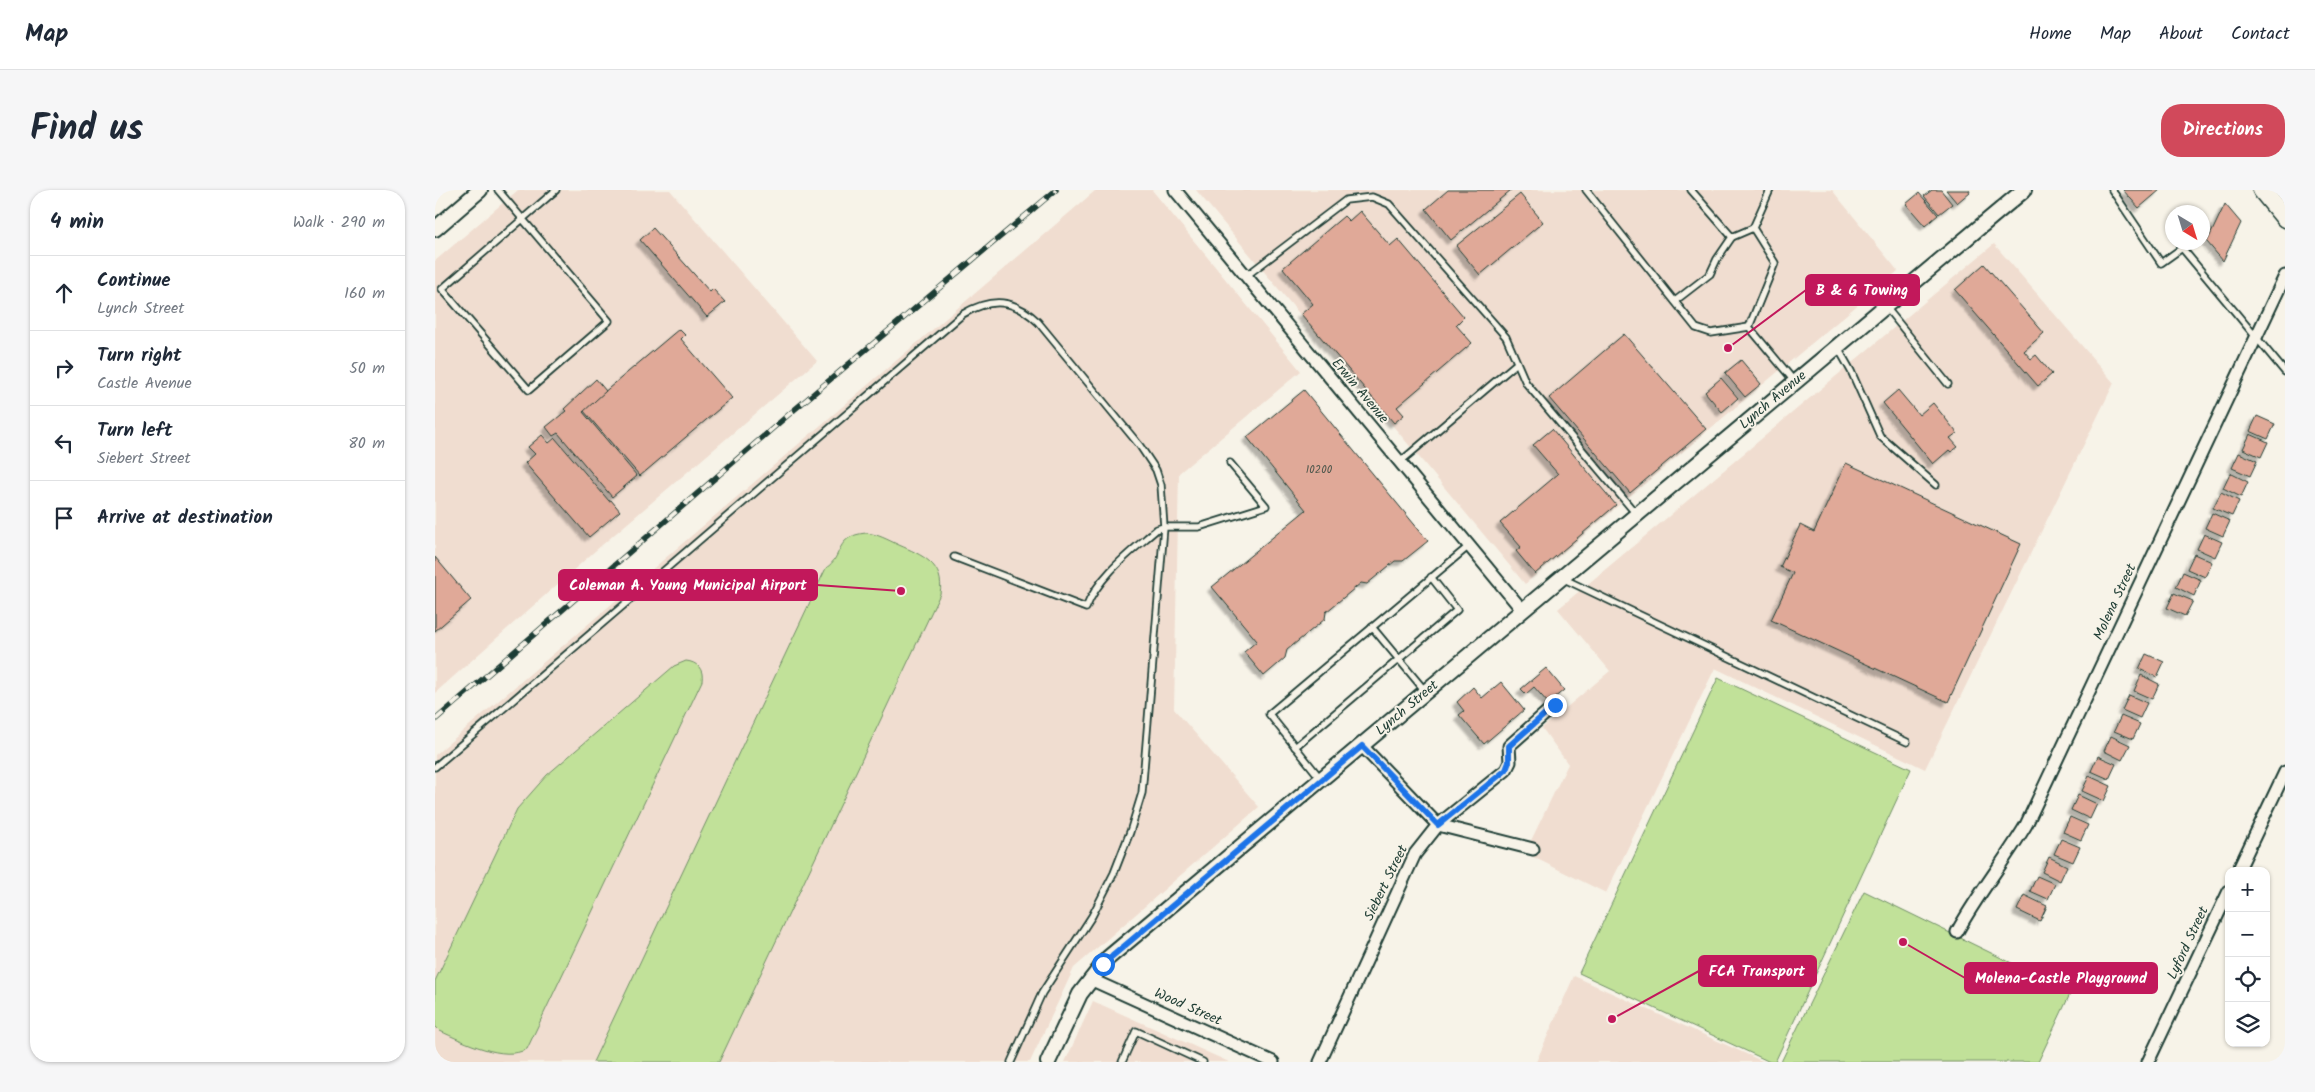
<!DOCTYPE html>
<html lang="en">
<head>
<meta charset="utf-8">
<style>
	:root { --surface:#fff; --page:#f6f6f7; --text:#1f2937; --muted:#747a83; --line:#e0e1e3; --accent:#d1495b }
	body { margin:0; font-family:Kalam,sans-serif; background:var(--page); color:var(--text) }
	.controls { position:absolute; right:15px; bottom:15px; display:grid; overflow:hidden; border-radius:10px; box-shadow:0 1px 4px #0004 }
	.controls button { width:45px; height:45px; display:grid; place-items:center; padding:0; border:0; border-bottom:1px solid var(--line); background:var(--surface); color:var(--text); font:25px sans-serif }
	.compass { position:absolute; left:1730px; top:15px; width:45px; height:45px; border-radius:50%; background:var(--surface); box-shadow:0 1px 4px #0004; rotate:142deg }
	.stop { position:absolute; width:15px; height:15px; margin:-11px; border:4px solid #1a73e8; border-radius:50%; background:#fff }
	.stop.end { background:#1a73e8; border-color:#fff; box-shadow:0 1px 5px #0008 }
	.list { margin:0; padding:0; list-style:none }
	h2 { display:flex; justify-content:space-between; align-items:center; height:65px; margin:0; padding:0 20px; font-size:21px }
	h2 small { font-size:16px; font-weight:400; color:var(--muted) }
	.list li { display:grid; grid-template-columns:32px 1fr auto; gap:15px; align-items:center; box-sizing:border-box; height:75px; padding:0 20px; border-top:1px solid var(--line) }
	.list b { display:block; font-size:19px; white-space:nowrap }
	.list p { margin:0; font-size:16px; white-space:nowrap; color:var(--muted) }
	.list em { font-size:16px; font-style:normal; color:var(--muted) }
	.icon { flex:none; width:28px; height:28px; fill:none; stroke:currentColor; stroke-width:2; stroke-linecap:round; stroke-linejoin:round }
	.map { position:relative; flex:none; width:1850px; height:872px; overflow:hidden; border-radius:20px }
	header { display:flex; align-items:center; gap:30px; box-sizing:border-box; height:70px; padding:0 25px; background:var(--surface); border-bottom:1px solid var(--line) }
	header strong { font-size:24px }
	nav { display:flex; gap:28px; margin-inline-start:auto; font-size:18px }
	.intro { display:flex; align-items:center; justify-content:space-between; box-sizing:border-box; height:120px; padding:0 30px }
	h1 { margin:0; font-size:35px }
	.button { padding:12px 22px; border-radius:20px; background:var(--accent); color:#fff; font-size:18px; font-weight:700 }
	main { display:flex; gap:30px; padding:0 30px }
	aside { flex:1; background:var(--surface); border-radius:20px; box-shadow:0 1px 4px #0004 }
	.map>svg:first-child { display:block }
</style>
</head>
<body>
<header>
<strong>Map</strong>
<nav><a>Home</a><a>Map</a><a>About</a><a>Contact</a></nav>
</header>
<div class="intro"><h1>Find us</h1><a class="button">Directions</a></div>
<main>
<aside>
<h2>4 min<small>Walk · 290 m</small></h2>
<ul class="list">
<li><svg class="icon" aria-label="ahead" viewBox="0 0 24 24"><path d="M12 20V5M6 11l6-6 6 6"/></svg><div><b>Continue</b><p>Lynch Street</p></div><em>160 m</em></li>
<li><svg class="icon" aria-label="right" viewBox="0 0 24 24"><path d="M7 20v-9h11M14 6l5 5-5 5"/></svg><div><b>Turn right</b><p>Castle Avenue</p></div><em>50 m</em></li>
<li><svg class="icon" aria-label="left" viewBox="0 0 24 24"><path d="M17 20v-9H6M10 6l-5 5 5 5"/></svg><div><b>Turn left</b><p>Siebert Street</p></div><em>80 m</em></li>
<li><svg class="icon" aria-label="arrive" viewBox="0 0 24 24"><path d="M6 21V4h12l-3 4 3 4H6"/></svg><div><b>Arrive at destination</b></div></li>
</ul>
</aside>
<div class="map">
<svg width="1850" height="872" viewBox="0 0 1850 872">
	<defs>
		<filter id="shadow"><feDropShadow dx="-4.5" dy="4.5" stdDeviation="1" flood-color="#0004"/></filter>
	</defs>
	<rect width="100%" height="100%" fill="#f7f3e8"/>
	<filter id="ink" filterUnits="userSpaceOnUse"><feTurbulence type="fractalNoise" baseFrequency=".02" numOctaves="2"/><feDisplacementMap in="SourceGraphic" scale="10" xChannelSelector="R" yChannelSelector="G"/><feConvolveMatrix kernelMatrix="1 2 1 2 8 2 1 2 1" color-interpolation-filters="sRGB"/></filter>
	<g filter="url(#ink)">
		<g fill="#f0ddd0">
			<polygon points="83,0 235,0 382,171 160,361 0,503 0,71"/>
			<polygon points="661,0 717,0 866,181 744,283 739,519 824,617 639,778 595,872 0,872 0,565"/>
			<polygon points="761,0 1397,0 1463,81 1090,394"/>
			<polygon points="1559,54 1679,193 1490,579 1280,478 1171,703 1090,663 1133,574 1107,538 1175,481 1123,419"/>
			<polygon points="1139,786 1329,872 1101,872"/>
			<polygon points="658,811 794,872 630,872"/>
		</g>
		<g fill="#c1e199" stroke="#708f66">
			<path d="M431,343C443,344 453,350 464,355C487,365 510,374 505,404L284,872H158L391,378C409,366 399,346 431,343Z"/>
			<path d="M251,471C262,472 269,479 267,491L92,859C69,872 29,852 5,841L0,836V791L82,619L112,585L239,476Z"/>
			<polygon points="1283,488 1476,579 1340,872 1335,872 1144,783"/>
			<polygon points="1429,701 1636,802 1603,872 1346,872"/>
		</g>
		<g fill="#e0a998" stroke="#1f3d34" filter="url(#shadow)">
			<polygon points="1013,0 1076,0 1016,50 991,19"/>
			<polygon points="1497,0 1506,0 1517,14 1504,24 1489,6"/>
			<polygon points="1511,0 1534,0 1535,2 1522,13"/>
			<polygon points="1688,0 1725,0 1704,18"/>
			<polygon points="1484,3 1503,25 1490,36 1471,14"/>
			<polygon points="1085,4 1108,32 1045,85 1021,56"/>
			<polygon points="1790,14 1806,33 1788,71 1772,52"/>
			<polygon points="925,21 955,56 963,49 1029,127 1021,135 1037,153 962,217 969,225 959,233 866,124 878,114 848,78 909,26 914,31"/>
			<polygon points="218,38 275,102 278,99 290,112 272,127 205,50"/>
			<polygon points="1549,74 1609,143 1589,161 1596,169 1601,165 1617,184 1603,196 1520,100"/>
			<polygon points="244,139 250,145 246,149 297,208 205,286 148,220"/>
			<polygon points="1189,144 1271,239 1195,303 1114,208"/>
			<polygon points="1306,170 1326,194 1310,207 1290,183"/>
			<polygon points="1286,188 1303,208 1287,222 1270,202"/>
			<polygon points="161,189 171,201 148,222 202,286 177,307 123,243 118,246 111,237 131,221 129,219"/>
			<polygon points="869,200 993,351 968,371 960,371 932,394 926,393 891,422 890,429 852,460 850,468 829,486 809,462 822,451 777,397 871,320 812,247"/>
			<polygon points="1463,200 1484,225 1498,213 1522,243 1515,248 1523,257 1516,262 1514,260 1498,274 1448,213"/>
			<polygon points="1822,226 1840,234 1833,249 1815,241"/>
			<polygon points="1117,239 1181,315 1100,384 1081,361 1086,357 1065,333 1123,284 1098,255"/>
			<polygon points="1815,244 1833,252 1826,267 1808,259"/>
			<polygon points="107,245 114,253 120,248 174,311 176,310 185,321 154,347 90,273 100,264 93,257"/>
			<polygon points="1804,263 1822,271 1815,286 1797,278"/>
			<polygon points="1411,273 1586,354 1513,512 1336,430 1358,383 1345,377 1365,335 1379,342"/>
			<polygon points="1795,283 1813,292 1806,307 1788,298"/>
			<polygon points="1786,302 1804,311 1797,326 1778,318"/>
			<polygon points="1777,323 1795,331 1788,346 1770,338"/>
			<polygon points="1769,344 1787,352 1780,367 1762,359"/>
			<polygon points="1759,364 1777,372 1770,387 1752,379"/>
			<polygon points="0,367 36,410 0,441"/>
			<polygon points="1748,382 1766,390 1759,406 1741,397"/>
			<polygon points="1739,403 1758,411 1750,426 1732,418"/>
			<polygon points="1711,464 1729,472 1722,487 1704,479"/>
			<polygon points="1111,478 1129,500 1113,513 1099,497 1091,504 1086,499"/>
			<polygon points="1706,485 1724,494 1717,509 1699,501"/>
			<polygon points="1066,492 1089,520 1049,554 1024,525 1029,521 1022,512 1038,497 1047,508"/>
			<polygon points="1694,505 1712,513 1705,528 1687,520"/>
			<polygon points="1686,526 1705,534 1698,549 1679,541"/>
			<polygon points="1676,546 1695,555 1687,570 1669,561"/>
			<polygon points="1663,566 1681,574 1674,589 1656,581"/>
			<polygon points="1654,586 1676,596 1669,611 1647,601"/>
			<polygon points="1643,605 1662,614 1655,629 1636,620"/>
			<polygon points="1635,627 1653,635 1646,650 1628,642"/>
			<polygon points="1626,649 1645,657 1638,672 1619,664"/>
			<polygon points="1614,667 1632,676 1625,691 1607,682"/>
			<polygon points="1602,686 1620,694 1613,709 1595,701"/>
			<polygon points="1589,705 1612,716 1605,731 1582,720"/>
		</g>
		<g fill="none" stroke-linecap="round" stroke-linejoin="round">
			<g stroke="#1f3d34" stroke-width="9">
				<g id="service">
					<polyline points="63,0 174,131 94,200 7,99 121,0"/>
					<polyline points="1151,0 1261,138 1276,143 1314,137"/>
					<polyline points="1256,0 1297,47 1318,38"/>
					<polyline points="1677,0 1726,73 1747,58 1850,182"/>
					<polyline points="811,86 911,10 937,7 954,14 1071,147 1091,193 1202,325"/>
					<polyline points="1240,111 1275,84 1282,69 1297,47"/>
					<polyline points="1450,116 1513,194"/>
					<polyline points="1314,137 1340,73 1318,38 1335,0"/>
					<polyline points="1314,137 1359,191"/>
					<polyline points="1403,158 1416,181 1445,246 1501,295"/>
					<polyline points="965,272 1082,173"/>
					<polyline points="1127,388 1472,552"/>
					<polyline points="937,437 991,502"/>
					<polyline points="860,557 1022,420 996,387"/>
					<path d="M0,577L528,124C557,107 579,109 603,132L705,256L721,280L726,295L729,337L722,339C697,361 663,386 651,418L519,367"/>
					<polyline points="886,589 834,524 1034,356"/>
					<polyline points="576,872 607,803 657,726 679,683 695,642 707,603 729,337 764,337 831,316 795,273"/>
					<polyline points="687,872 701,841 768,872"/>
				</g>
			</g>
			<g stroke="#1f3d34" stroke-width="15">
				<g id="minor">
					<polyline points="740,0 1088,421"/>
					<polyline points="927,556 1003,635 1098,659"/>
					<polyline points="1803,681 1850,582"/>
					<path d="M1522,742C1542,705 1569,672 1591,635L1850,86"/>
					<polyline points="655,789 838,872"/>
					<polyline points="885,872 980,664 1003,635 1071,580 1075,572 1074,556 1120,515"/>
					<polyline points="1713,872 1794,701"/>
				</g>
			</g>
			<g stroke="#1f3d34" stroke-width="18">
				<g id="tertiary">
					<polyline points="0,39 45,0"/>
					<polyline points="613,872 645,804 673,768 1589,0"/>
				</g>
			</g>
			<g stroke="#1f3d34" stroke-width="21">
				<polyline id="primary" points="1827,0 1850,28"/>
			</g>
			<use href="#service" stroke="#f7f3e8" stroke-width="5.5"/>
			<use href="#minor" stroke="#f7f3e8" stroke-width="11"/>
			<use href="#tertiary" stroke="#f7f3e8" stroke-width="14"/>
			<use href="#primary" stroke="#f7f3e8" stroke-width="18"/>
			<g stroke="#1f3d34" stroke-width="5.5">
				<polyline id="rail" points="0,530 359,220 621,0"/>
			</g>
			<use href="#rail" stroke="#f7f3e8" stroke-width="4" stroke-dasharray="11" stroke-linecap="butt"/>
		</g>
	</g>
	<g fill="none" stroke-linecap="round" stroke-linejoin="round" filter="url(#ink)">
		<polyline stroke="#1a73e8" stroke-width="6" points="668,774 927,556 1003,635 1071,580 1074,572 1074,556 1120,515"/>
	</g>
	<g text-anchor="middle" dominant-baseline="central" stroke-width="4" stroke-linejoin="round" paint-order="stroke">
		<g font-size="11" fill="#4f584d">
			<text x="884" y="280">10200</text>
		</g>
		<g font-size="14" fill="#1f3d34" stroke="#f7f3e8">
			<text transform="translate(925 201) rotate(50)">Erwin Avenue</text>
			<text transform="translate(1338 210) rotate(-40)">Lynch Avenue</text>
			<text transform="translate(1680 412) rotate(-65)">Molena Street</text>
			<text transform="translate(972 518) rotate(-40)">Lynch Street</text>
			<text transform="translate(951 693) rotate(-64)">Siebert Street</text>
			<text transform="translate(1753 753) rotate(-65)">Lyford Street</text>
			<text transform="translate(753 817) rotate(24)">Wood Street</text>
		</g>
	</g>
	<path fill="none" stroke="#c2185b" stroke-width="2" d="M1293 158L1371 100M466 401L382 395M1177 829L1264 781M1468 752L1530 788"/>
	<g fill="#c2185b" stroke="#f7f3e8" stroke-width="2">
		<circle cx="1293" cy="158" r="5"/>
		<circle cx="466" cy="401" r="5"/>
		<circle cx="1177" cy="829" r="5"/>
		<circle cx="1468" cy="752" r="5"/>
	</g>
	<g fill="#c2185b" stroke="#c2185b" stroke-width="2">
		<rect x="1371" y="85" width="113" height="30" rx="5"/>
		<rect x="124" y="380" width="258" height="30" rx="5"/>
		<rect x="1264" y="766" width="117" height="30" rx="5"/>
		<rect x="1530" y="773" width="192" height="30" rx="5"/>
	</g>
	<g font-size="15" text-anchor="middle" font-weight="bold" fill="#fff">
		<text x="1427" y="105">B &amp; G Towing</text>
		<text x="253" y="400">Coleman A. Young Municipal Airport</text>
		<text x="1322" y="786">FCA Transport</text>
		<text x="1626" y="793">Molena-Castle Playground</text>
	</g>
</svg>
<div class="controls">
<button>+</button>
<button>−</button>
<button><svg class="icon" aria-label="locate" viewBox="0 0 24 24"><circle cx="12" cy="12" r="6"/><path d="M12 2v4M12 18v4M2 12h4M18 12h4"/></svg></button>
<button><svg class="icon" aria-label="layers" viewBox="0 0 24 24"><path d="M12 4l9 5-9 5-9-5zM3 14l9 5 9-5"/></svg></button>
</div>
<svg class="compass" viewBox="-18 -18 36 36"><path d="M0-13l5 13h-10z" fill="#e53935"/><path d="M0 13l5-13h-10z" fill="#747a83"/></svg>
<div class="stop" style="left:668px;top:774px"></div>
<div class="stop end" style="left:1120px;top:515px"></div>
</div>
</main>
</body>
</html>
